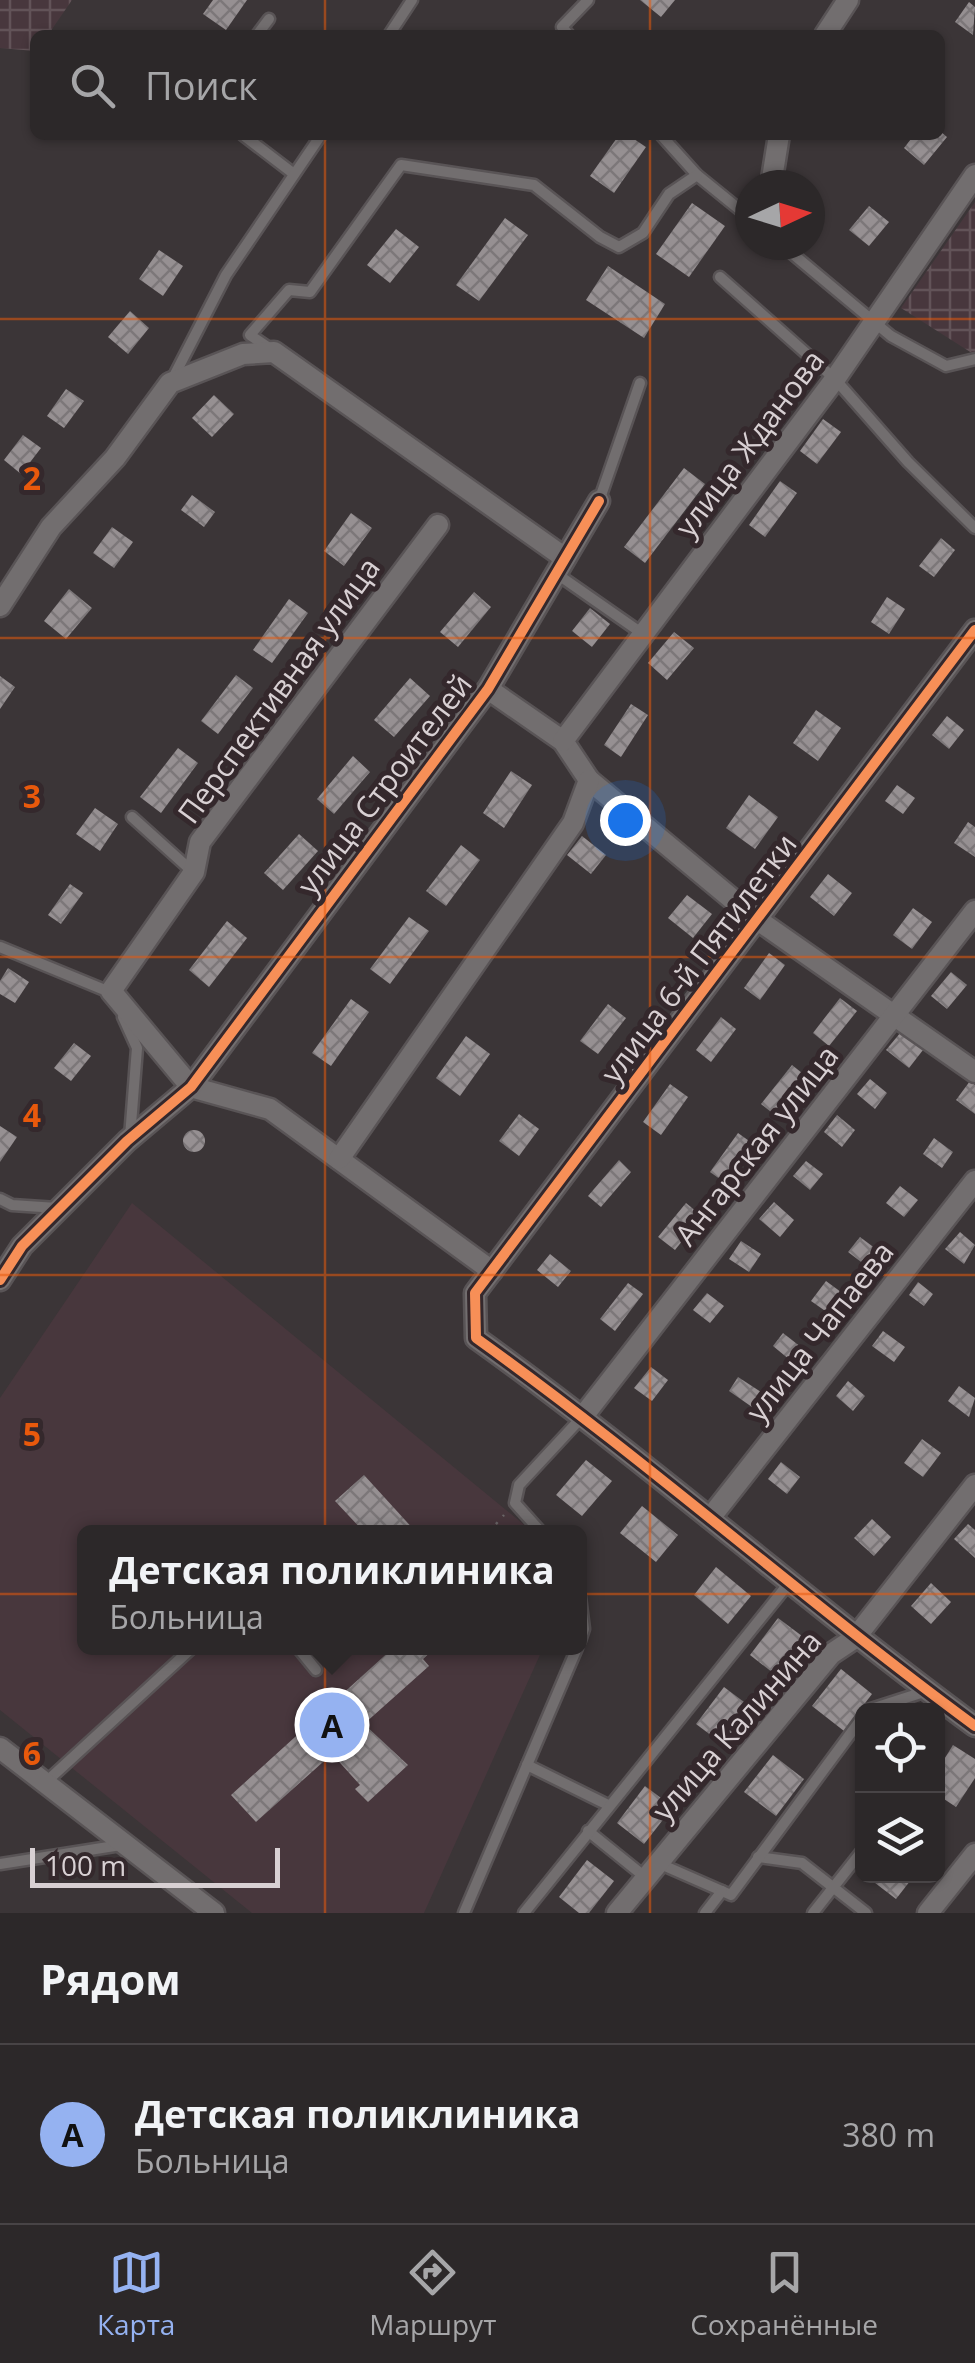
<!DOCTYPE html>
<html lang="ru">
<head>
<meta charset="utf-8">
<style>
	:root { --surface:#2c2829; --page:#343031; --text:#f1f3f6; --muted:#a6a6a8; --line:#484446; --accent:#95b2f1 }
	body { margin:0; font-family:"Open Sans",sans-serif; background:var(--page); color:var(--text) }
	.controls { position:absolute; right:30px; bottom:30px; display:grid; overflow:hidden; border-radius:15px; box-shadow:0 2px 8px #0004 }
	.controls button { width:90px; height:90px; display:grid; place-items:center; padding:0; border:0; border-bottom:2px solid var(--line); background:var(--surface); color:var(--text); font:50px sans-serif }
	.compass { position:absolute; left:735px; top:170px; width:90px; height:90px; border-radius:50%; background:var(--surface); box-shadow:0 2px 8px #0004; rotate:86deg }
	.scale { position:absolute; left:30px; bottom:25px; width:250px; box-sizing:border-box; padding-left:10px; border:5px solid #d8d0d3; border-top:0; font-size:28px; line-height:35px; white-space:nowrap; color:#d8d0d3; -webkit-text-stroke:8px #34282c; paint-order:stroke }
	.you { position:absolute; left:625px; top:820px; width:35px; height:35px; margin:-25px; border:8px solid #fff; border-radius:50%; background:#1a73e8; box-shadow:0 0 0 15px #1a73e833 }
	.badge { display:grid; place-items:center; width:65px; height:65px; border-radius:50%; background:var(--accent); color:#111; font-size:32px; font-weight:700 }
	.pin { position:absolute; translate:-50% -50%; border:5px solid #fff; box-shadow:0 2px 10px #0006 }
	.popup { position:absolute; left:77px; top:1525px; width:510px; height:130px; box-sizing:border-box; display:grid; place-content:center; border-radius:15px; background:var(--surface); filter:drop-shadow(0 2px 8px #0005); font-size:32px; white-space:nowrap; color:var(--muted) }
	.popup b { font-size:38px; color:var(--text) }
	.popup::after { content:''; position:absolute; left:50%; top:100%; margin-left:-20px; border:20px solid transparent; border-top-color:var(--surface) }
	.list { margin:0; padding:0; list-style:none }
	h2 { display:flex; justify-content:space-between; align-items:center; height:130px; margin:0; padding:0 40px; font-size:42px }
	h2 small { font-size:32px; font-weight:400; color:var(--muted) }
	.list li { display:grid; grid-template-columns:65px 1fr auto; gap:30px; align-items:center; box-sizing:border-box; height:180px; padding:0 40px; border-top:2px solid var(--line) }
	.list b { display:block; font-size:38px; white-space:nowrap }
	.list p { margin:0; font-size:32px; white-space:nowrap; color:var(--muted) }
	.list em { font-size:32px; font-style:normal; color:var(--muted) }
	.icon { flex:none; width:55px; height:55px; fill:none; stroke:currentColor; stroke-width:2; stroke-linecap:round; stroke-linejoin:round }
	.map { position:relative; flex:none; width:975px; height:1913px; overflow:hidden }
	.search { position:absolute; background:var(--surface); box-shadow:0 2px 8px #0004; left:30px; right:30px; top:30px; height:110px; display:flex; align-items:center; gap:25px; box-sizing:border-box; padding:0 35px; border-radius:15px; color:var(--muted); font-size:38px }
	.sheet { height:310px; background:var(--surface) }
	nav { display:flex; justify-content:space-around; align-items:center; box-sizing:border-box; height:140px; border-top:2px solid var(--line); background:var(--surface); font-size:28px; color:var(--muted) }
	nav a { display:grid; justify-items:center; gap:5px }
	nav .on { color:var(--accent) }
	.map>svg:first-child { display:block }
</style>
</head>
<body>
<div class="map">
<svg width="975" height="1913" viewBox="0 0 975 1913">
	<defs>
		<pattern id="industrial-grid" width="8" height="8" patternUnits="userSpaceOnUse" patternTransform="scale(2.5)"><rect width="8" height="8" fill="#48373d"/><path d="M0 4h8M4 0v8" fill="none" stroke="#625358"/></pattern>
		<pattern id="building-cross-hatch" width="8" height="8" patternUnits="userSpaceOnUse" patternTransform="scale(2.5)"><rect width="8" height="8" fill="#969092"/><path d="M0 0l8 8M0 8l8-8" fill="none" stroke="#7c7779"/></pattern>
	</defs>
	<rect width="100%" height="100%" fill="#3b3537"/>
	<polygon fill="#48373d" points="132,1203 533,1532 85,1532 85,1648 543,1648 424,1913 252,1913 0,1710 0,1398"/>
	<g fill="url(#industrial-grid)">
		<polygon points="0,0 72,0 48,35 35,35 35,51 0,48"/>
		<polygon points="975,202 975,355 901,308"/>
	</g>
	<g fill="url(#building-cross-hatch)">
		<polygon points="213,0 247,0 226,30 203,14"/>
		<polygon points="640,0 675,0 661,17"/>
		<polygon points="969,2 975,7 973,35 955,22"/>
		<polygon points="940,131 947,137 924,165 904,148 914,135 940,135"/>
		<polygon points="619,135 628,135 646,147 614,193 590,176"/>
		<polygon points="692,203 725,226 689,277 656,254"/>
		<polygon points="869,206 889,222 869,246 849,230"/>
		<polygon points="505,218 528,235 479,301 456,285"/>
		<polygon points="396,229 419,247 390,283 367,265"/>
		<polygon points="159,250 183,266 163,296 139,279"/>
		<polygon points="608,266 665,304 644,338 586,300"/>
		<polygon points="130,311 149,328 128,354 108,337"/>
		<polygon points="66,389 84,401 64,428 47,416"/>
		<polygon points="214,395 234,414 212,437 192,418"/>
		<polygon points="823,419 841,432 817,464 800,451"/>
		<polygon points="23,435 41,448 21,474 4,460"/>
		<polygon points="684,468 705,484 645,563 624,547"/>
		<polygon points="780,481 797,493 765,537 749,525"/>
		<polygon points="192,495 215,512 204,527 181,510"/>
		<polygon points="351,513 372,528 344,566 324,551"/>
		<polygon points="112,527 133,542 114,568 93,553"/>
		<polygon points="941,538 955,550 934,577 919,566"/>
		<polygon points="69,589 92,608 66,639 44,621"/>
		<polygon points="474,592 491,607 458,647 440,632"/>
		<polygon points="887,597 905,609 889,634 871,622"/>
		<polygon points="289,599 308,613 272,663 253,650"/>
		<polygon points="590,608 610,624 592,647 572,631"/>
		<polygon points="674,632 694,648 667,680 648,663"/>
		<polygon points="236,675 253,688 218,734 201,721"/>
		<polygon points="0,676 15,687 0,709"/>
		<polygon points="410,678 430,696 394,737 374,720"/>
		<polygon points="631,704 648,715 621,757 604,745"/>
		<polygon points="816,710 841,728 818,761 793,743"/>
		<polygon points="947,716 964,730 949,749 932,735"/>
		<polygon points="178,748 198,763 161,813 140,797"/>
		<polygon points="353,756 370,772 334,814 317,799"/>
		<polygon points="511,771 532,785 504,828 483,813"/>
		<polygon points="897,785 915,798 903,814 885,801"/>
		<polygon points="749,795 778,817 755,849 726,828"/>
		<polygon points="95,808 118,824 100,851 76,834"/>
		<polygon points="968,822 975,827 975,857 954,843"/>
		<polygon points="299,834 318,851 283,890 264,873"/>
		<polygon points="582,836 606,855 591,874 567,855"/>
		<polygon points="461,845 480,860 446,906 426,891"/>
		<polygon points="828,874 852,893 834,916 810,897"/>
		<polygon points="70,884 83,893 61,924 48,915"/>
		<polygon points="687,895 712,914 693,938 668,918"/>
		<polygon points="913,908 932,922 912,949 893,935"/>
		<polygon points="409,917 429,931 390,984 370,969"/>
		<polygon points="227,921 247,938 209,987 189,970"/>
		<polygon points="769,953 785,965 760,1000 744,988"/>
		<polygon points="8,968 29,982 15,1003 0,994 0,981"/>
		<polygon points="951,972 967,985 947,1009 931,996"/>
		<polygon points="840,998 857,1011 829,1046 813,1033"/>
		<polygon points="351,999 369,1012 331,1066 312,1053"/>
		<polygon points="608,1004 626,1018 598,1054 580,1041"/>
		<polygon points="721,1017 736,1029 711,1062 696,1050"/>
		<polygon points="901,1032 923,1050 909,1068 886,1050"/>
		<polygon points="466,1036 490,1054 460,1096 436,1078"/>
		<polygon points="74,1043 91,1056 71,1081 54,1068"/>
		<polygon points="792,1065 807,1077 776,1116 761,1104"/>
		<polygon points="870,1079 887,1093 875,1109 857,1094"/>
		<polygon points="970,1081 975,1085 975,1114 956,1100"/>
		<polygon points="670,1084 688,1097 661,1135 643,1122"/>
		<polygon points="519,1114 539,1129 519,1156 499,1141"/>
		<polygon points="837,1115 855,1130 842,1147 824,1132"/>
		<polygon points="0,1126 17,1137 0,1162"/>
		<circle cx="194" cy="1141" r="11"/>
		<polygon points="738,1133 752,1143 724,1182 710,1172"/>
		<polygon points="934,1138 953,1152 942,1168 923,1154"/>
		<polygon points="619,1160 631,1172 601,1207 588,1196"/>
		<polygon points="806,1161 823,1174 810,1190 793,1176"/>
		<polygon points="900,1186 918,1200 904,1217 886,1203"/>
		<polygon points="774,1202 794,1220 780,1237 759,1219"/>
		<polygon points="686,1203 702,1216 675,1250 658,1237"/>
		<polygon points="960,1232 975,1245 964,1264 945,1249"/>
		<polygon points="860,1237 880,1252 869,1268 848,1252"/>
		<polygon points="741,1241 761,1254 749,1272 729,1259"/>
		<polygon points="550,1254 571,1271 558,1287 537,1270"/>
		<polygon points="826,1281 845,1295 831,1315 811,1301"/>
		<polygon points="918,1282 933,1294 924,1306 909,1295"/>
		<polygon points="628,1283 643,1294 615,1331 600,1319"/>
		<polygon points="707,1293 724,1306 710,1323 693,1310"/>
		<polygon points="883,1331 905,1347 894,1362 872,1346"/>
		<polygon points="783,1333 806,1351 796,1365 773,1346"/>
		<polygon points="651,1367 668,1380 652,1401 634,1388"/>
		<polygon points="738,1377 761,1392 752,1407 729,1391"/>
		<polygon points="848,1381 865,1396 853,1411 836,1396"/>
		<polygon points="959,1386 975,1398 969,1417 948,1401"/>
		<polygon points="922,1439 941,1453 923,1477 904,1463"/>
		<polygon points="586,1460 612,1481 582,1516 556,1495"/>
		<polygon points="781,1462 800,1477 787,1494 768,1479"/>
		<polygon points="364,1475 416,1532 364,1532 335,1501"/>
		<polygon points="642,1506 678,1535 656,1562 620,1533"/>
		<polygon points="872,1519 891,1537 874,1556 854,1538"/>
		<polygon points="968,1524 975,1530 975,1558 954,1539"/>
		<polygon points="716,1567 751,1596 728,1624 694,1595"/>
		<polygon points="931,1583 951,1602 931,1624 911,1606"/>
		<polygon points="778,1618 806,1639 777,1676 750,1655"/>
		<polygon points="393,1648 435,1648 423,1659 429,1666 364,1724 408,1765 368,1802 355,1789 360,1785 332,1754 256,1822 231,1795"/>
		<polygon points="841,1669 872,1694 844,1731 812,1706"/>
		<polygon points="724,1687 752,1708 724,1745 696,1724"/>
		<polygon points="953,1745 975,1759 975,1778 956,1807 938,1795 938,1769"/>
		<polygon points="773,1755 804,1779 776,1816 744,1792"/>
		<polygon points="645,1786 673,1807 644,1844 617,1823"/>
		<polygon points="587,1860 614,1881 589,1913 579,1913 559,1897"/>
		<polygon points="866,1876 914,1876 896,1899"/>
	</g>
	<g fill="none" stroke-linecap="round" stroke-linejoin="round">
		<g stroke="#595456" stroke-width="15">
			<g id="service">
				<polyline points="257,35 269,19"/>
				<polyline points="389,35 412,0"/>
				<polyline points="569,35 562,27 588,0"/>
				<polyline points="243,135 294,174"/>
				<polyline points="661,135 697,175 750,218"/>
				<polyline points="782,245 891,336 946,366 975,359"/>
				<polyline points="720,277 835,379 908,462 975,528"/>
				<polyline points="269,348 250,335 289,290 310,292 401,165 534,185 600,237 619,247 643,233 669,194 697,175"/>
				<polyline points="173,378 226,275 321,135"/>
				<polyline points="599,501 640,383"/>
				<polyline points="557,574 643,634"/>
				<polyline points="132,817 193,872"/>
				<polyline points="0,947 112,993"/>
				<polyline points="123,1017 137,1048 130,1137"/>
				<polyline points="0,1199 12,1205 57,1208"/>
				<polyline points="541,1532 515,1503 519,1485 583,1416"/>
				<polyline points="580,1597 584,1629 580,1641"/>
				<polyline points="298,1648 316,1670"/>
				<polyline points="868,1710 927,1691"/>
				<polyline points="527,1765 608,1805"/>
				<polyline points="46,1782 192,1648"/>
				<polyline points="588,1831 645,1877"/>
				<polyline points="758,1857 802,1863 866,1913"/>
				<polyline points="658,1863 731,1895 862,1718"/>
				<polyline points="0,1864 121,1845"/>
				<polyline points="464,1913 577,1648"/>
				<polyline points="524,1913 789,1583"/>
				<polyline points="705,1913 722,1891"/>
				<polyline points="813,1913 862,1851"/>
			</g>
		</g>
		<g stroke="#595456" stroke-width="25">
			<g id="minor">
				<polyline points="825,35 848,0"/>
				<polyline points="771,185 779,135"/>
				<polyline points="0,606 51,527 115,458 170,383 243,354 274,352 565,558"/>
				<path d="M975,630L475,1293L476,1338C648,1461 805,1601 975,1726"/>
				<polyline points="488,689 563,741 589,780 755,918 975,1072"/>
				<polyline points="563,741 835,379 975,175"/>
				<polyline points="191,1087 111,991 194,872 200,842 438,525"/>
				<polyline points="191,1087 270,1109 492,1271"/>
				<polyline points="339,1159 573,823 589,780"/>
				<polyline points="0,1280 22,1246 127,1141 191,1087 488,689 599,501"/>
				<polyline points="584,1415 975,911"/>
				<polyline points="710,1518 975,1181"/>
				<polyline points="0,1748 214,1913"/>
				<polyline points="617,1913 831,1654 855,1638 975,1485"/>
				<polyline points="928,1913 975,1854"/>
			</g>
		</g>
		<polyline stroke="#6e696b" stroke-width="2.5" stroke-dasharray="2.5 8" stroke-linecap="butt" points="489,1532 504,1515"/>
		<use href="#service" stroke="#726e6f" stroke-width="10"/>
		<use href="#minor" stroke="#726e6f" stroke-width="20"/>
		<g stroke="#34282c" stroke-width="16">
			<g id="cycleway">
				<path d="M975,630L475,1293L476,1338C648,1461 805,1601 975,1726"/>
				<polyline points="0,1280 22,1246 127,1141 191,1087 488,689 599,501"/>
			</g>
		</g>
		<use href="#cycleway" stroke="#f78f57" stroke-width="10"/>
	</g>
	<path fill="none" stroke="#e8590c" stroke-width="2.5" stroke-opacity="0.55" d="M325,0V35M650,0V35M325,135V1913M650,135V1913M0,319H975M0,638H975M0,957H975M0,1275H975M0,1594H975"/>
	<g text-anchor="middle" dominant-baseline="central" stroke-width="10" stroke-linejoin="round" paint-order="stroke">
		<g font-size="30" fill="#d8d0d3" stroke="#34282c">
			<text transform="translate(749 443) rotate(-53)">улица Жданова</text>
			<text transform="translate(278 690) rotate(-54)">Перспективная улица</text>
			<text transform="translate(384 784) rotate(-53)">улица Строителей</text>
			<text transform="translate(698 958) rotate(-53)">улица 6-й Пятилетки</text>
			<text transform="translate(756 1145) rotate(-52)">Ангарская улица</text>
			<text transform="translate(819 1331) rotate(-52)">улица Чапаева</text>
			<text transform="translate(736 1725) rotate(-49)">улица Калинина</text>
		</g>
	</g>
	<g font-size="32" text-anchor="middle" font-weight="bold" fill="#e8590c" stroke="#34282c" stroke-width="10" stroke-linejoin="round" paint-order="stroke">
		<text x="32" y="490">2</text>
		<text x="32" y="808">3</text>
		<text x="32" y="1127">4</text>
		<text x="32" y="1446">5</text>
		<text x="32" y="1765">6</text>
	</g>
</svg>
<div class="controls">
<button><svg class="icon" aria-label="locate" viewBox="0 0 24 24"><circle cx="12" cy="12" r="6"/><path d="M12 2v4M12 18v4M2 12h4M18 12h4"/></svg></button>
<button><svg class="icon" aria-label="layers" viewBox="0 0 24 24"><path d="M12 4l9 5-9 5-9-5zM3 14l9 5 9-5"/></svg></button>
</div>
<svg class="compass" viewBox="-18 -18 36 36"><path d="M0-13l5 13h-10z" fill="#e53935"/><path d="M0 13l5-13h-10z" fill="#a6a6a8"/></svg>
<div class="scale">100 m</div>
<div class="you"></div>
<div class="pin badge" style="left:332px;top:1725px">A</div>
<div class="popup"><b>Детская поликлиника</b>Больница</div>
<div class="search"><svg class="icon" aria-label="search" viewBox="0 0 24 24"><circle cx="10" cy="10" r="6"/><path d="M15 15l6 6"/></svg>Поиск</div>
</div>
<section class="sheet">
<h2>Рядом<small></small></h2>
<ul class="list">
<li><span class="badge">A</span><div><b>Детская поликлиника</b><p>Больница</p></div><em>380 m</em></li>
</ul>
</section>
<nav>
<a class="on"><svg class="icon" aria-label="map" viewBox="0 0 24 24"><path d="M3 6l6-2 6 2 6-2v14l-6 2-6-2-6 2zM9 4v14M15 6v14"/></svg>Карта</a>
<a><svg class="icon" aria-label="directions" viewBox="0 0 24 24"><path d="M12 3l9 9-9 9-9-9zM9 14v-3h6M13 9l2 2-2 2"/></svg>Маршрут</a>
<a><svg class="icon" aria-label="saved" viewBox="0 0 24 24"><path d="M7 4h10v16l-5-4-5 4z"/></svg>Сохранённые</a>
</nav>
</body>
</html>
